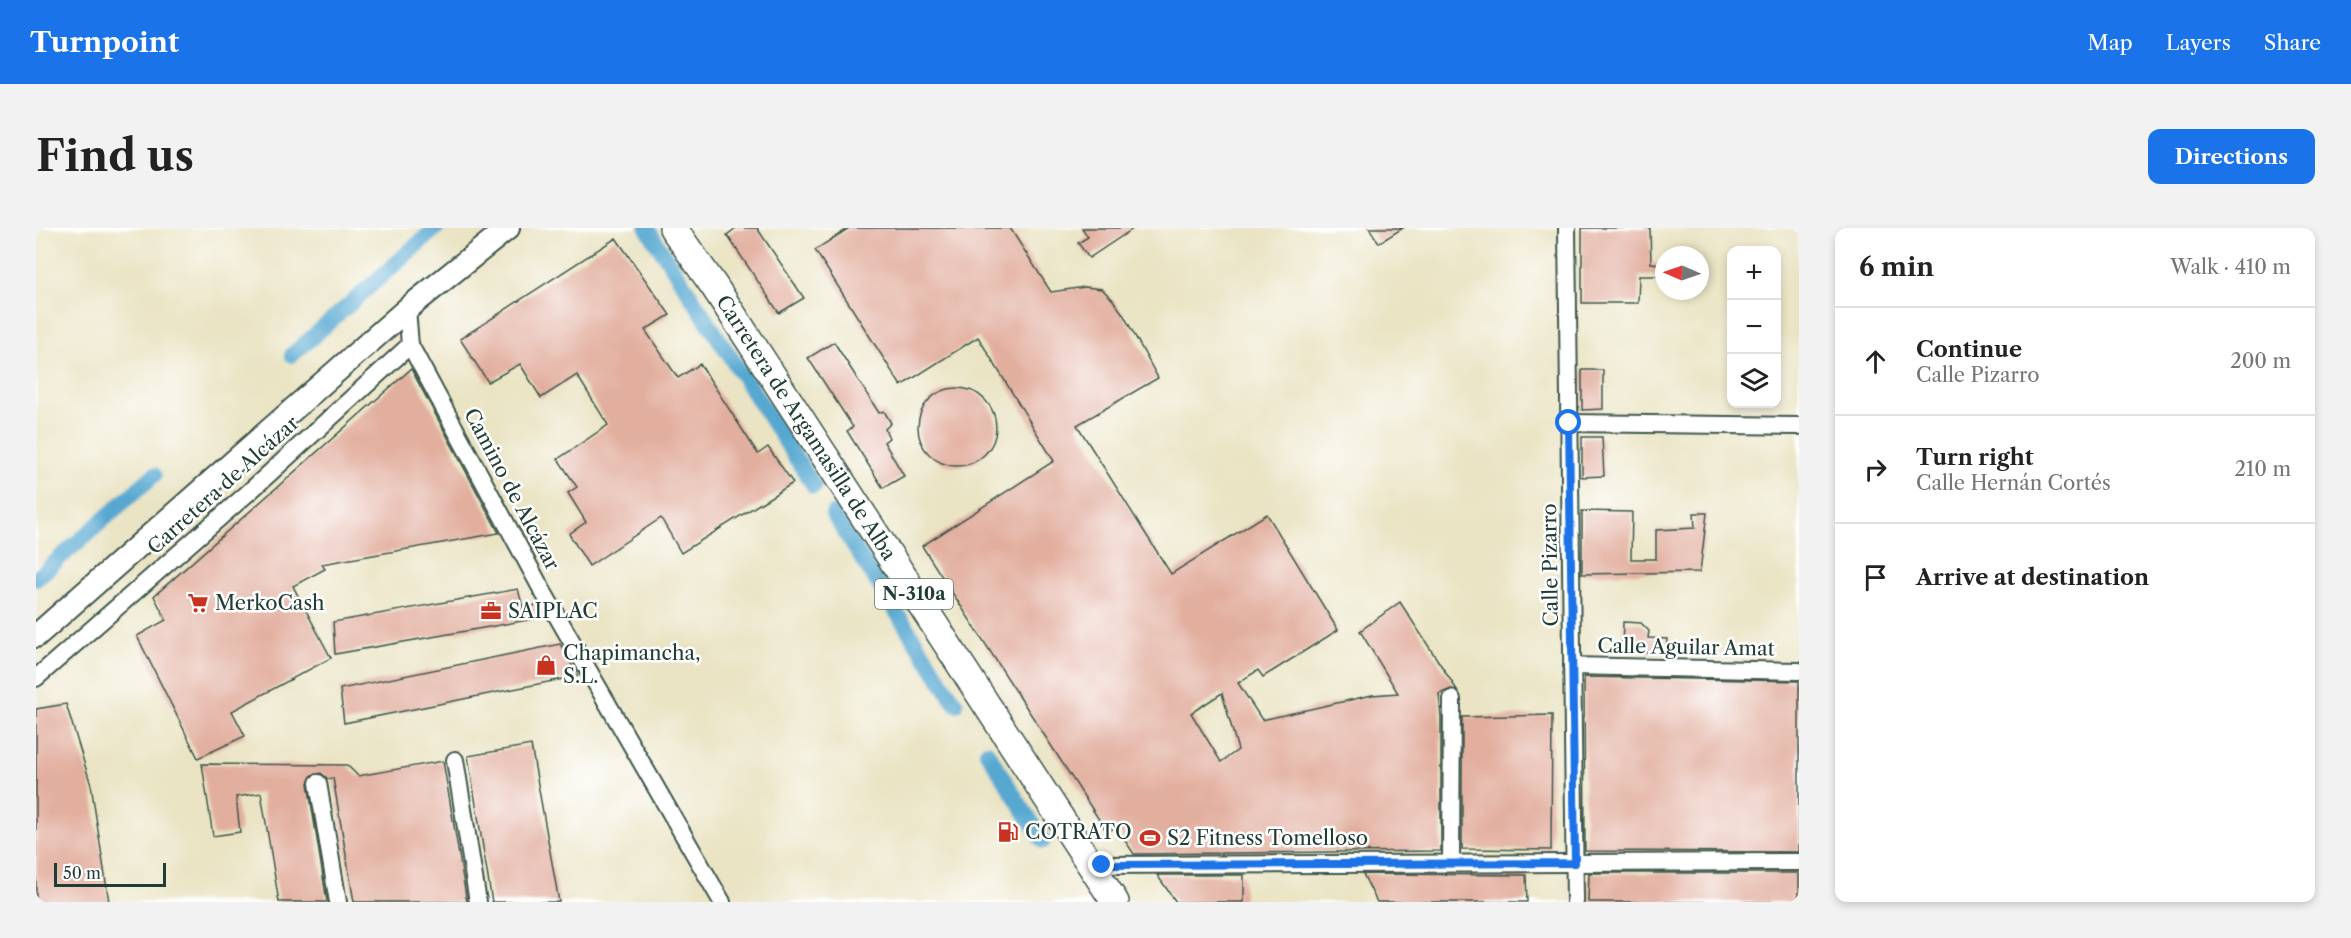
<!DOCTYPE html>
<html lang="en">
<head>
<meta charset="utf-8">
<style>
	:root { --surface:#fff; --page:#f2f2f2; --text:#222; --muted:#767676; --line:#e0e0e0; --accent:#1a73e8 }
	body { margin:0; font-family:"Libre Caslon Text",serif; background:var(--page); color:var(--text) }
	.controls { position:absolute; right:18px; top:18px; display:grid; overflow:hidden; border-radius:12px; box-shadow:0 3px 9px #0003 }
	.controls button { width:54px; height:54px; display:grid; place-items:center; padding:0; border:0; border-bottom:2px solid var(--line); background:var(--surface); color:var(--text); font:30px sans-serif }
	.compass { position:absolute; left:1619px; top:18px; width:54px; height:54px; border-radius:50%; background:var(--surface); box-shadow:0 3px 9px #0003; rotate:272deg }
	.scale { position:absolute; left:18px; bottom:15px; width:112px; box-sizing:border-box; padding-left:6px; border:3px solid #1f3d34; border-top:0; font-size:16px; line-height:21px; white-space:nowrap; color:#1f3d34; -webkit-text-stroke:4px #fff; paint-order:stroke }
	.stop { position:absolute; width:18px; height:18px; margin:-14px; border:4px solid #1a73e8; border-radius:50%; background:#fff }
	.stop.end { background:#1a73e8; border-color:#fff; box-shadow:0 2px 6px #0008 }
	.list { margin:0; padding:0; list-style:none }
	h2 { display:flex; justify-content:space-between; align-items:center; height:78px; margin:0; padding:0 24px; font-size:26px }
	h2 small { font-size:20px; font-weight:400; color:var(--muted) }
	.list li { display:grid; grid-template-columns:39px 1fr auto; gap:18px; align-items:center; box-sizing:border-box; height:108px; padding:0 24px; border-top:2px solid var(--line) }
	.list b { display:block; font-size:22px; white-space:nowrap }
	.list p { margin:0; font-size:20px; white-space:nowrap; color:var(--muted) }
	.list em { font-size:20px; font-style:normal; color:var(--muted) }
	.icon { flex:none; width:33px; height:33px; fill:none; stroke:currentColor; stroke-width:2; stroke-linecap:round; stroke-linejoin:round }
	.map { position:relative; flex:none; width:1763px; height:674px; overflow:hidden; border-radius:12px }
	header { display:flex; align-items:center; gap:36px; box-sizing:border-box; height:84px; padding:0 30px; background:var(--accent); color:#fff }
	header strong { font-size:28px }
	nav { display:flex; gap:33px; margin-inline-start:auto; font-size:21px }
	.intro { display:flex; align-items:center; justify-content:space-between; box-sizing:border-box; height:144px; padding:0 36px }
	h1 { margin:0; font-size:42px }
	.button { padding:15px 27px; border-radius:12px; background:var(--accent); color:#fff; font-size:21px; font-weight:700 }
	main { display:flex; gap:36px; padding:0 36px }
	aside { flex:1; background:var(--surface); border-radius:12px; box-shadow:0 3px 9px #0003 }
	.map>svg:first-child { display:block }
</style>
</head>
<body>
<header>
<strong>Turnpoint</strong>
<nav><a>Map</a><a>Layers</a><a>Share</a></nav>
</header>
<div class="intro"><h1>Find us</h1><a class="button">Directions</a></div>
<main>
<div class="map">
<svg width="1763" height="674" viewBox="0 0 1763 674">
	<rect width="100%" height="100%" fill="#fff"/>
	<filter id="ink" filterUnits="userSpaceOnUse"><feTurbulence type="fractalNoise" baseFrequency=".0167" numOctaves="2"/><feDisplacementMap in="SourceGraphic" scale="12" xChannelSelector="R" yChannelSelector="G"/><feConvolveMatrix kernelMatrix="1 2 1 2 8 2 1 2 1" color-interpolation-filters="sRGB"/></filter>
	<filter id="wash" filterUnits="userSpaceOnUse"><feTurbulence type="fractalNoise" baseFrequency=".008" numOctaves="4" result="noise"/><feDisplacementMap in="SourceGraphic" scale="24" xChannelSelector="R" yChannelSelector="G"/><feGaussianBlur stdDeviation="1.35" result="paint"/><feColorMatrix in="noise" values="0 0 0 0 0 0 0 0 0 0 0 0 0 0 0 0 0 1.4 0 .05"/><feComposite in="paint" operator="in"/></filter>
	<g filter="url(#wash)">
		<rect width="100%" height="100%" fill="#eae4c4"/>
		<g fill="none" stroke-linecap="round" stroke-linejoin="round">
			<g stroke="#56a8d1" stroke-width="16">
				<polyline points="611,0 778,258"/>
				<polyline points="256,127 400,0"/>
				<polyline points="797,286 920,476"/>
				<polyline points="0,351 118,247"/>
				<polyline points="951,524 1007,613"/>
			</g>
		</g>
		<g id="blocks">
			<g fill="#e2af9f" fill-rule="evenodd">
				<polygon points="700,0 721,0 768,70 743,85 691,7"/>
				<path d="M813,0H974L1015,64L1049,59L1066,61L1077,72L1087,86L1122,150L1041,197L1135,346L1231,286L1302,402L1227,449L1222,442L1202,455L1226,492L1336,467L1362,465L1324,403L1364,374L1421,462L1415,461L1403,466L1405,489V623L1098,626L1080,599L1071,604L886,318L1018,233L942,109L865,158L779,22ZM1186,465L1202,522L1185,534L1155,485Z"/>
				<polygon points="1046,0 1098,0 1053,30 1042,15 1052,9"/>
				<polygon points="1333,0 1367,0 1343,15"/>
				<polygon points="1546,0 1614,0 1615,35 1624,36 1624,48 1603,48 1602,75 1546,75"/>
				<polygon points="580,10 634,87 609,102 642,150 664,136 722,226 732,219 757,255 645,325 625,290 553,338 533,306 550,294 532,265 541,259 522,231 572,197 541,147 505,170 484,136 452,154 424,111"/>
				<polygon points="798,114 843,185 848,183 855,195 849,201 853,210 848,214 868,248 847,260 811,203 817,199 772,130"/>
				<polygon points="375,141 463,305 286,336 289,341 257,358 295,430 196,483 209,508 162,530 101,408 130,392 118,368"/>
				<polygon points="1546,142 1567,142 1567,181 1546,182"/>
				<circle cx="921" cy="199" r="39"/>
				<polygon points="1546,209 1566,209 1568,248 1546,249"/>
				<polygon points="1546,283 1596,284 1595,331 1620,331 1620,302 1659,300 1658,285 1671,285 1664,344 1546,346"/>
				<polygon points="482,361 487,380 502,377 509,389 299,426 297,394"/>
				<polygon points="1587,394 1605,395 1613,403 1612,410 1631,411 1630,425 1586,424"/>
				<polygon points="524,416 542,448 308,495 304,461"/>
				<polygon points="1548,449 1763,453 1763,624 1549,623"/>
				<polygon points="30,476 55,557 73,674 0,674 0,481"/>
				<polygon points="1516,487 1515,622 1426,621 1426,489"/>
				<polygon points="495,517 523,674 456,674 432,528"/>
				<polygon points="407,533 431,674 318,674 297,550 292,551 285,545 276,547 272,555 291,674 243,674 225,565 200,569 204,604 177,608 166,536 311,537 322,548"/>
				<polygon points="1553,645 1763,645 1763,674 1552,674"/>
				<polygon points="1327,646 1490,647 1491,674 1341,674"/>
				<polygon points="1121,647 1208,647 1208,674 1140,674"/>
			</g>
		</g>
	</g>
	<g filter="url(#ink)">
		<use href="#blocks" fill-opacity="0" stroke="#3d564a" stroke-width="1.5"/>
		<g fill="none" stroke-linecap="round" stroke-linejoin="round">
			<g stroke="#3d564a" stroke-width="20">
				<g id="minor">
					<polyline points="1531,0 1539,674"/>
					<polyline points="374,117 506,362 686,674"/>
					<polyline points="1533,195 1763,198"/>
					<polyline points="1536,438 1763,443"/>
					<polyline points="0,450 213,264 374,117 371,81"/>
					<polyline points="419,532 442,674"/>
					<polyline points="282,555 302,674"/>
					<polyline points="1415,635 1416,471"/>
					<polyline points="1055,637 1763,634"/>
				</g>
			</g>
			<g stroke="#3d564a" stroke-width="26">
				<polyline id="secondary" points="0,408 371,81 472,0"/>
			</g>
			<g stroke="#3d564a" stroke-width="30">
				<g id="trunk">
					<path id="s1" d="M637,0L678,58L1079,674"/>
				</g>
			</g>
			<use href="#minor" stroke="#fff" stroke-width="16"/>
			<use href="#secondary" stroke="#fff" stroke-width="22"/>
			<use href="#trunk" stroke="#fff" stroke-width="27"/>
		</g>
	</g>
	<g fill="none" stroke-linecap="round" stroke-linejoin="round" filter="url(#ink)">
		<polyline stroke="#1a73e8" stroke-width="8" points="1066,637 1539,635 1533,195"/>
	</g>
	<defs>
		<g id="supermarket-bare" transform="scale(1.62)"><path d="M-6-5.5h2.5l.6 2H6L4.5 2H-2.5L-4.4-4H-6ZM-1.5 3.2a1.3 1.3 0 1 0 .1 0ZM3 3.2a1.3 1.3 0 1 0 .1 0Z" fill="#c8321e" stroke="#fff" stroke-width="2.5" paint-order="stroke"/></g>
		<g id="office-bare" transform="scale(1.62)"><path d="M-6-3h4V-5.5h4V-3h4V5H-6ZM-1-4.5V-3h2v-1.5ZM-6 0V1H6V0Z" fill="#c8321e" stroke="#fff" stroke-width="2.5" paint-order="stroke"/></g>
		<g id="shop-bare" transform="scale(1.62)"><path d="M-5-2.5h2.3a2.7 3.5 0 0 1 5.4 0H5L5.5 6h-11ZM-1.5-2.5h3a1.5 2.3 0 0 0-3 0Z" fill="#c8321e" stroke="#fff" stroke-width="2.5" paint-order="stroke"/></g>
		<g id="fuel-bare" transform="scale(1.62)"><path d="M-5.5-6h7V0h2V4h1.3V-2.5L3-4.5l.8-.8L6-3V5H2.5V1h-1V6h-7ZM-4.2-4.7v3.2H.2V-4.7Z" fill="#c8321e" stroke="#fff" stroke-width="2.5" paint-order="stroke"/></g>
		<g id="stadium-bare" transform="scale(1.62)"><path d="M0-5a6.5 5 0 1 0 0 10a6.5 5 0 1 0 0-10ZM-3.5-1.8h7v3.6h-7Z" fill="#c8321e" stroke="#fff" stroke-width="2.5" paint-order="stroke"/></g>
	</defs>
	<g fill-rule="evenodd">
		<use href="#supermarket-bare" x="162" y="375"/>
		<use href="#office-bare" x="455" y="383"/>
		<use href="#shop-bare" x="510" y="437"/>
		<use href="#fuel-bare" x="972" y="604"/>
		<use href="#stadium-bare" x="1114" y="610"/>
	</g>
	<g text-anchor="middle" dominant-baseline="central" stroke-width="5" stroke-linejoin="round" paint-order="stroke">
		<rect fill="#fff" stroke="#627771" stroke-width="1.5" x="839" y="351" width="78" height="30" rx="4.5"/>
		<g font-size="18" font-weight="bold" fill="#1f3d34">
			<text x="878" y="366">N-310a</text>
		</g>
		<g font-size="20" fill="#1f3d34" stroke="#fff">
			<text stroke="none"><textPath href="#s1" startOffset="240">Carretera de Argamasilla de Alba</textPath></text>
			<text transform="translate(187 257) rotate(-42)">Carretera de Alcázar</text>
			<text transform="translate(476 261) rotate(62)">Camino de Alcázar</text>
			<text transform="translate(1514 337) rotate(-91)">Calle Pizarro</text>
			<text transform="translate(1650 419) rotate(1)">Calle Aguilar Amat</text>
		</g>
		<g font-size="20" fill="#1f3d34" stroke="#fff" text-anchor="start">
			<text x="179" y="375">MerkoCash</text>
			<text x="472" y="383">SAIPLAC</text>
			<text x="527" y="425">Chapimancha,<tspan x="527" dy="23">S.L.</tspan></text>
			<text x="989" y="604">COTRATO</text>
			<text x="1131" y="610">S2 Fitness Tomelloso</text>
		</g>
	</g>
</svg>
<div class="controls">
<button>+</button>
<button>−</button>
<button><svg class="icon" aria-label="layers" viewBox="0 0 24 24"><path d="M12 4l9 5-9 5-9-5zM3 14l9 5 9-5"/></svg></button>
</div>
<svg class="compass" viewBox="-18 -18 36 36"><path d="M0-13l5 13h-10z" fill="#e53935"/><path d="M0 13l5-13h-10z" fill="#767676"/></svg>
<div class="scale">50 m</div>
<div class="stop" style="left:1533px;top:195px"></div>
<div class="stop end" style="left:1066px;top:637px"></div>
</div>
<aside>
<h2>6 min<small>Walk · 410 m</small></h2>
<ul class="list">
<li><svg class="icon" aria-label="ahead" viewBox="0 0 24 24"><path d="M12 20V5M6 11l6-6 6 6"/></svg><div><b>Continue</b><p>Calle Pizarro</p></div><em>200 m</em></li>
<li><svg class="icon" aria-label="right" viewBox="0 0 24 24"><path d="M7 20v-9h11M14 6l5 5-5 5"/></svg><div><b>Turn right</b><p>Calle Hernán Cortés</p></div><em>210 m</em></li>
<li><svg class="icon" aria-label="arrive" viewBox="0 0 24 24"><path d="M6 21V4h12l-3 4 3 4H6"/></svg><div><b>Arrive at destination</b></div></li>
</ul>
</aside>
</main>
</body>
</html>
